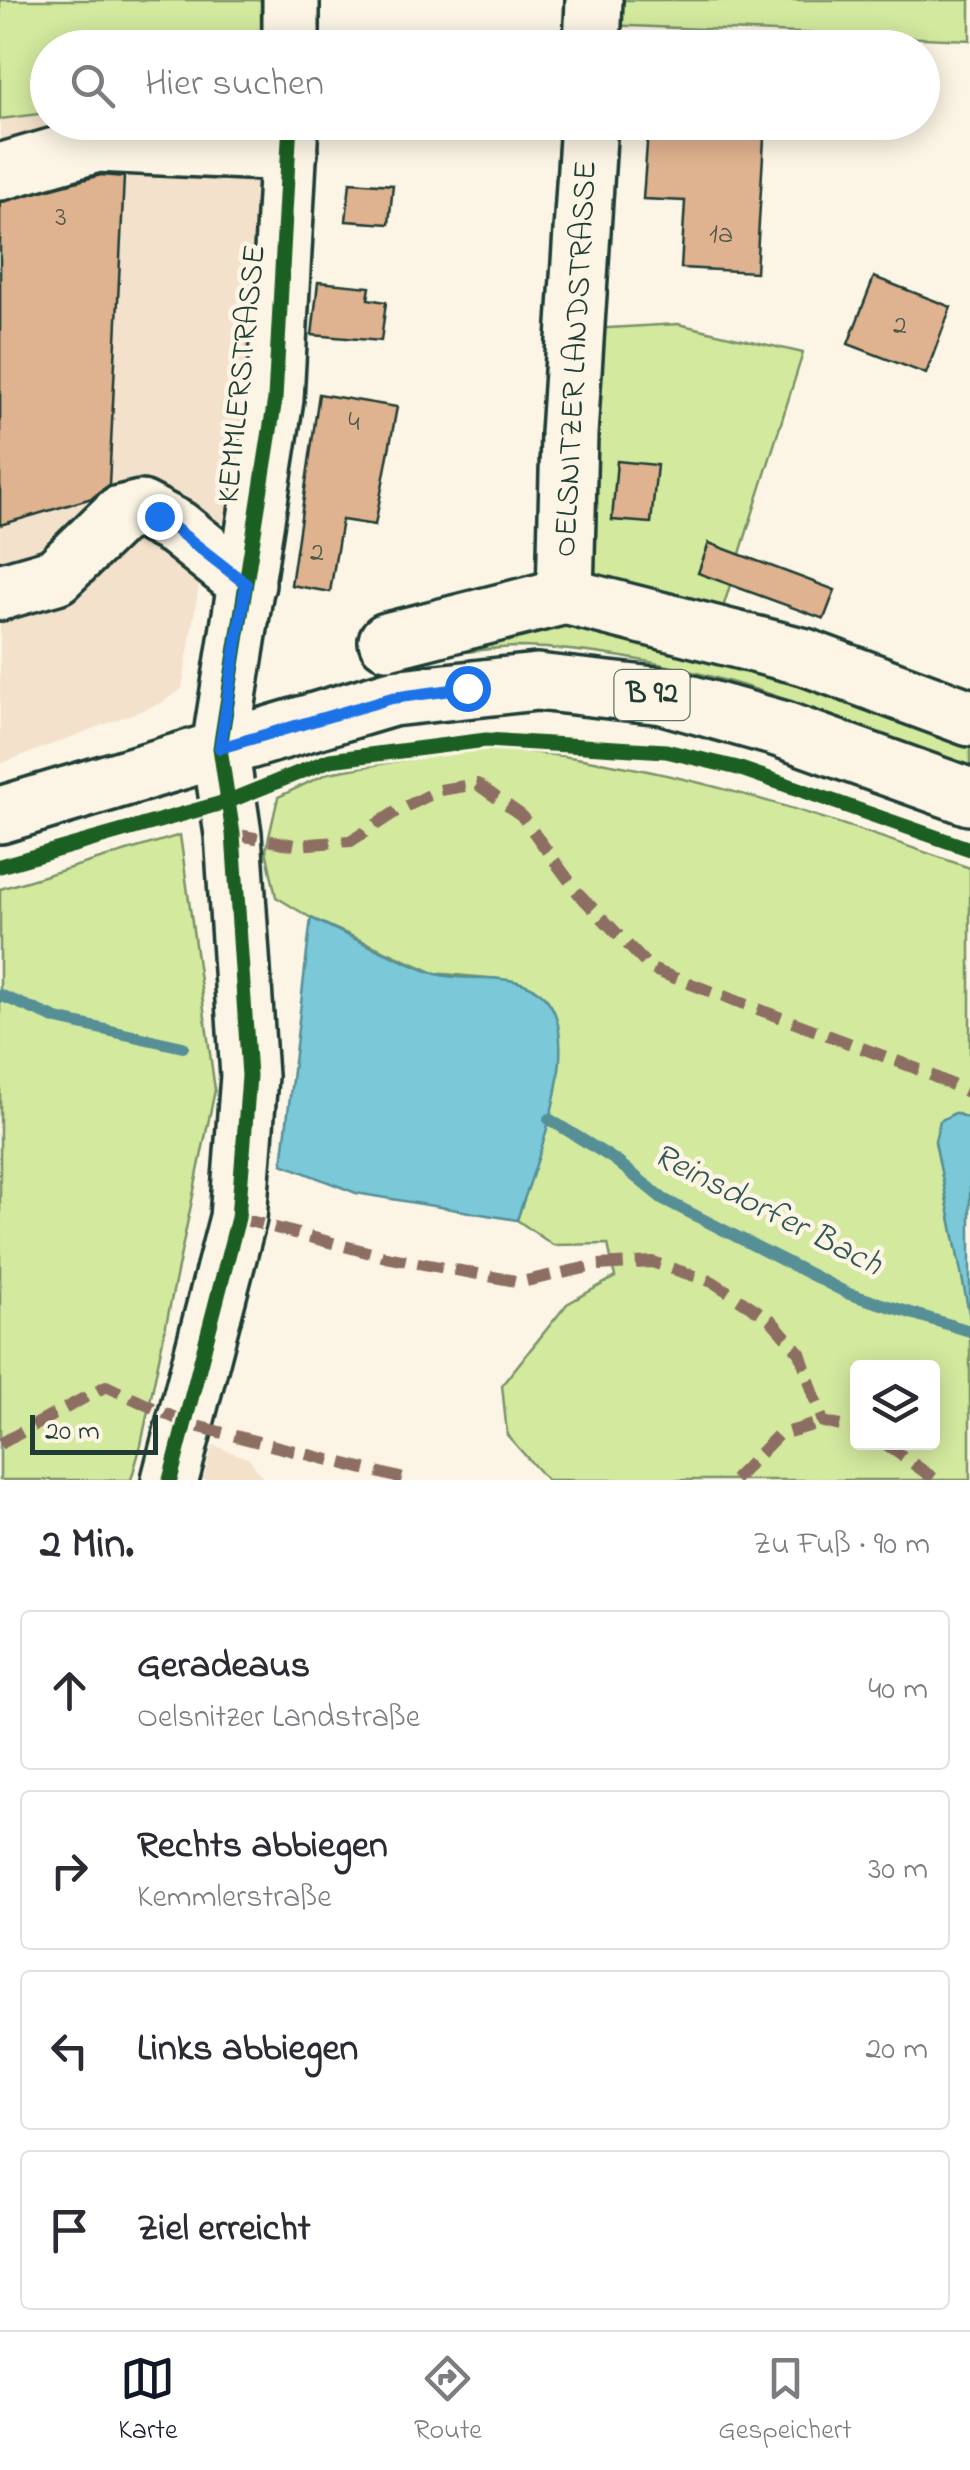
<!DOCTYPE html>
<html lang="de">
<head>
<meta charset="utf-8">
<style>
	:root { --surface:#fff; --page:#f2f2f3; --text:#2b2b33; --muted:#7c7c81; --line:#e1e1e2; --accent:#111827 }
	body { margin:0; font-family:"Indie Flower",sans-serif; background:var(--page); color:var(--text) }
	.controls { position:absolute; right:30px; bottom:30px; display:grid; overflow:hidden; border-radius:10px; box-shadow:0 5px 25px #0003 }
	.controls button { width:90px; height:90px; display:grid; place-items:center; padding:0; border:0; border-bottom:2px solid var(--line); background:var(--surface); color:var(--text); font:50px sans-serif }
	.scale { position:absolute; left:30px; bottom:25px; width:128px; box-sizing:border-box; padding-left:10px; border:5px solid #1f3d34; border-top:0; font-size:28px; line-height:35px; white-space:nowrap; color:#1f3d34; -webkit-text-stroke:8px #fcf5e5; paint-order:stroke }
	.stop { position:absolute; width:30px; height:30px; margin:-22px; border:8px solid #1a73e8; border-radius:50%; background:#fff }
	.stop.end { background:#1a73e8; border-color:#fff; box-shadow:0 2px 10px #0008 }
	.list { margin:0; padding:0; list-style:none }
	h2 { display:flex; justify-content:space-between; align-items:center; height:130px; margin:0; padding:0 40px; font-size:42px }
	h2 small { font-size:32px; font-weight:400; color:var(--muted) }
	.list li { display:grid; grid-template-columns:65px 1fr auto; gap:30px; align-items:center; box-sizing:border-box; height:160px; margin:0 20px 20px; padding:0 20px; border:2px solid var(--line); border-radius:10px }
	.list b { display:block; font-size:38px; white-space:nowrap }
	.list p { margin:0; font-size:32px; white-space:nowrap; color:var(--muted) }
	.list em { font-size:32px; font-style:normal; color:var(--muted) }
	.icon { flex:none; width:55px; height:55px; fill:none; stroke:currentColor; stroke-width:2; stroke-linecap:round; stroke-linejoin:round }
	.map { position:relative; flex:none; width:970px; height:1480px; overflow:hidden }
	.search { position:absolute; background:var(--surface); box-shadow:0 5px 25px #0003; left:30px; right:30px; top:30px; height:110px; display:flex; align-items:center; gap:25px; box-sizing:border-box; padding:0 35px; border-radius:55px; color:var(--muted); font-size:38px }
	.sheet { height:850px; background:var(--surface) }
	nav { display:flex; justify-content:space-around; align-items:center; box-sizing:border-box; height:140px; border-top:2px solid var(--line); background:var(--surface); font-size:28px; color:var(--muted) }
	nav a { display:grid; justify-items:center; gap:5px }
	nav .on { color:var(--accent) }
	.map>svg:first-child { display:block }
</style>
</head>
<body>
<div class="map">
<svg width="970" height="1480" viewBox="0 0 970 1480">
	<rect width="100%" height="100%" fill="#fcf5e5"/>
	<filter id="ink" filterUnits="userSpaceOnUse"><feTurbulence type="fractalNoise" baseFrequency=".01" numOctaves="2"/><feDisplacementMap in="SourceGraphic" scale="20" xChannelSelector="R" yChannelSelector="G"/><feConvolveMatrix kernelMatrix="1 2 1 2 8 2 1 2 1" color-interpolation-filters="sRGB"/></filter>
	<g filter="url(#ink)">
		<g fill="#f3e1cc">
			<polygon points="47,113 48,122 260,125 267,233 248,476 232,518 208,530 182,689 161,703 0,764 0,119"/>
			<polygon points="213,1445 250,1459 264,1480 203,1480"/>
		</g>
		<g fill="#d3e99e" stroke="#799369" stroke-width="2.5" fill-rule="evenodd">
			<polygon points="0,0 261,0 261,47 48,48 47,113 0,119"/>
			<polygon points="607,0 970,0 970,40 606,25"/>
			<polygon points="678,324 803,353 721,614 597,582 581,549 591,329"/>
			<path d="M576,612L970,729V769C824,712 681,651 522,647C489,647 456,654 423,658Z"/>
			<path d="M474,748C646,756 809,811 970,868V1119L955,1113L940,1121L935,1141L970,1316V1480H547L507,1435L502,1385L567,1304L615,1277L608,1244L553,1245L517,1220L549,1119L498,979L434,973L311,918L276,897L266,850L278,797L328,773ZM858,1368H932V1442H858Z"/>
			<polygon points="180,835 215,1090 141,1445 131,1480 0,1480 0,889"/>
		</g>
		<g fill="#7ac8d8" stroke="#569096" stroke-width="2.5">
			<path d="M311,918C350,936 390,957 430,972C461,983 498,972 529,986C598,1015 534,1168 517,1220L356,1193L282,1164Z"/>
			<polygon points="955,1113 970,1119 970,1318 935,1141 940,1121"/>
		</g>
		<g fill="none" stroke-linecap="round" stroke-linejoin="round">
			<g stroke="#569096" stroke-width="12">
				<polyline points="0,995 57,1019 183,1047"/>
				<polyline points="549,1119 615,1160 663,1199 849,1294 970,1331"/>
			</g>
		</g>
		<g fill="#dfb290" stroke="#1f3d34" stroke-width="2.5">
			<polygon points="705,122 765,122 756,272 681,268 685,201 643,199 648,130 704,134"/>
			<polygon points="101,175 124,177 109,485 92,498 0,525 0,202"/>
			<polygon points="350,182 393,185 389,224 346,221"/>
			<polygon points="874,277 951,307 926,374 848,344"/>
			<polygon points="318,282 370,287 368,299 386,302 381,341 312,335"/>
			<polygon points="319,394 397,407 375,525 342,520 330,592 291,585"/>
			<polygon points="617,461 657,465 651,523 612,520"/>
			<polygon points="709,543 835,590 824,619 698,573"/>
		</g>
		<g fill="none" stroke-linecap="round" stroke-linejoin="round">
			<g stroke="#1f3d34" stroke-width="62">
				<g id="minor">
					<polyline points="291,48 291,0"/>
					<polyline points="592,48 594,0"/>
					<polyline points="0,172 97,144 289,153"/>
					<polyline points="0,592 56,576 120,514 141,509 177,528 247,584"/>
					<polyline points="565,596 805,657 970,718"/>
					<polyline points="387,641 565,596 569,434 589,122"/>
					<polyline points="170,1480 238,1218 249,1076 233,834 220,748 275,399 290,122"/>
				</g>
			</g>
			<g stroke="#1f3d34" stroke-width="62">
				<polyline id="major" points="0,815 392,698 537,682 663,696 781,729 970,797"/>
			</g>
			<use href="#minor" stroke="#fcf5e5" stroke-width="55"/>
			<use href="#major" stroke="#fcf5e5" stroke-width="55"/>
			<g stroke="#8d6e63" stroke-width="12" stroke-dasharray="25 12" stroke-linecap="butt">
				<polyline points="233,834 295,845 351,841 397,811 440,790 477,784 521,815 578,893 651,969 915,1068 970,1093"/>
				<polyline points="238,1218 386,1257 521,1282 598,1265 652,1262 713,1282 770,1319 800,1353 823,1422 858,1430"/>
				<polyline points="883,1442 936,1480"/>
				<polyline points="0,1444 106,1386 188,1424 408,1480"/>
				<polyline points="734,1480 778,1435 823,1422"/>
			</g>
			<g stroke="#fcf5e5" stroke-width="21">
				<g id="cycleway">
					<polyline points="0,866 229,801 330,760 486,740 666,751 738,768 970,849"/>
					<polyline points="170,1480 238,1218 249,1076 233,834 220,748 275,399 290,122"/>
				</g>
			</g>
			<use href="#cycleway" stroke="#1b5e20" stroke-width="15"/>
		</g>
	</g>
	<g fill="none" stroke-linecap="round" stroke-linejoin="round" filter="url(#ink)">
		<polyline stroke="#1a73e8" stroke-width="12" points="159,516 246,584 220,748 392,698 467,688"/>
	</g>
	<g text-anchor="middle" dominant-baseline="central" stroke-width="9" stroke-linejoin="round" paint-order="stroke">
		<g font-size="28" fill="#4f5a4b">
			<text x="61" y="218">3</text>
			<text x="721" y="235">1a</text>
			<text x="900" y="326">2</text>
			<text x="354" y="423">4</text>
			<text x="317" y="553">2</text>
		</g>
		<rect fill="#fcf5e5" stroke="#617469" stroke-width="2.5" x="614.5" y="670" width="75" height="50" rx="8"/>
		<g font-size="30" font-weight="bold" fill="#1f3d34">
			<text x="652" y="695">B 92</text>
		</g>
		<g font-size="32" fill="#1f3d34" stroke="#fcf5e5">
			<text transform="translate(577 359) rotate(-87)">OELSNITZER LANDSTRASSE</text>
			<text transform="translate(243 374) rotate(-84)">KEMMLERSTRASSE</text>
		</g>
		<g font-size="35" font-style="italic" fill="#315955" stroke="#fcf5e5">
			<text transform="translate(767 1211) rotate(27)">Reinsdorfer Bach</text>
		</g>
	</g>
</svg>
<div class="controls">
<button><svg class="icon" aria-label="layers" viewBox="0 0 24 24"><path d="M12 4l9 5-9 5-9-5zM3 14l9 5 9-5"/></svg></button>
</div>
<div class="scale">20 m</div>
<div class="stop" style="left:467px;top:688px"></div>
<div class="stop end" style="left:159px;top:516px"></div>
<div class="search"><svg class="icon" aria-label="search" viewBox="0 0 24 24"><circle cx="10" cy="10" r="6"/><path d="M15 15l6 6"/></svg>Hier suchen</div>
</div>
<section class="sheet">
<h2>2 Min.<small>Zu Fuß · 90 m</small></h2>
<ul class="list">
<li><svg class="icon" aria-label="ahead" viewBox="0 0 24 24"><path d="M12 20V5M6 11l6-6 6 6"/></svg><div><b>Geradeaus</b><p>Oelsnitzer Landstraße</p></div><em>40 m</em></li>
<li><svg class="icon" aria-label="right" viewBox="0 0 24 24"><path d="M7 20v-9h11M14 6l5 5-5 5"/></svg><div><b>Rechts abbiegen</b><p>Kemmlerstraße</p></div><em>30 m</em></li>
<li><svg class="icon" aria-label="left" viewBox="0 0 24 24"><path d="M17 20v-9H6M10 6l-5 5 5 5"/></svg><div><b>Links abbiegen</b></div><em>20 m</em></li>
<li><svg class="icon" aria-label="arrive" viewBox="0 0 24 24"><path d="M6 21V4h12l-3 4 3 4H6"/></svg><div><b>Ziel erreicht</b></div></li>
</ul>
</section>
<nav>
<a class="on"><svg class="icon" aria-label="map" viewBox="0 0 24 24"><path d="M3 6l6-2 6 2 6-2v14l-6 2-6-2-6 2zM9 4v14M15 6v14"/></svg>Karte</a>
<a><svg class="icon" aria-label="directions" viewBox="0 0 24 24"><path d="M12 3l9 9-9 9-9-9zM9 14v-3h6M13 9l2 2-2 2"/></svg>Route</a>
<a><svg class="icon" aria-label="saved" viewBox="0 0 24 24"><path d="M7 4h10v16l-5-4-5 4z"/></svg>Gespeichert</a>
</nav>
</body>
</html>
